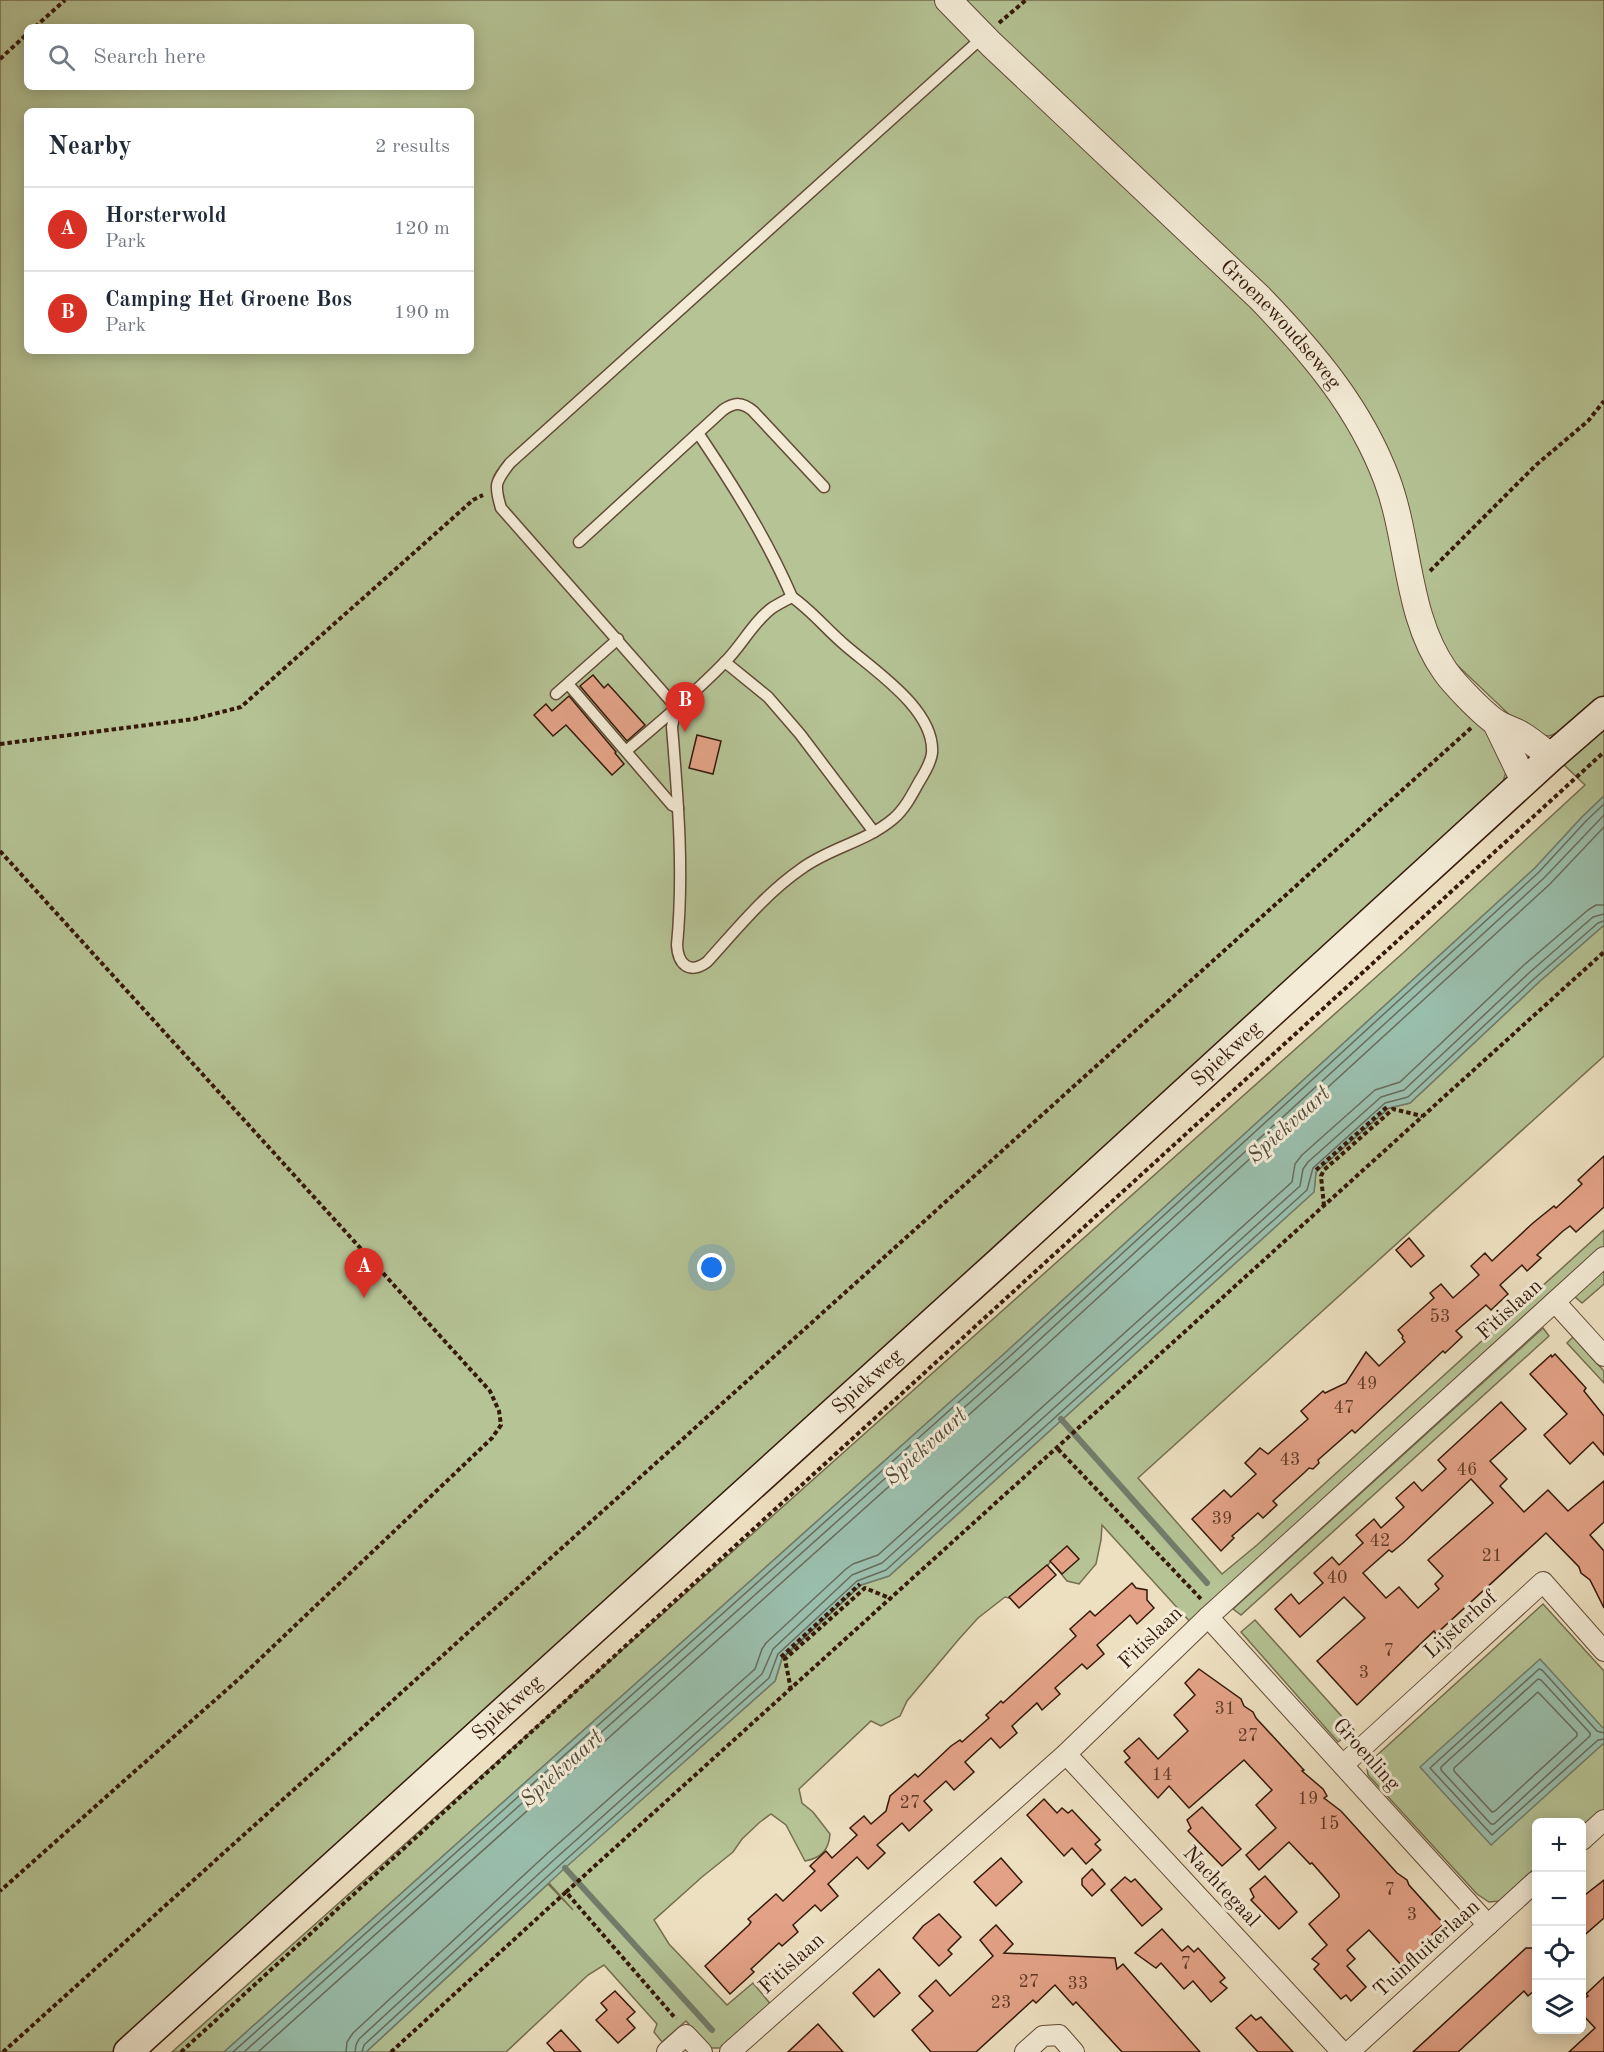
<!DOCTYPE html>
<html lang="en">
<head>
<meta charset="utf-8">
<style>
	:root { --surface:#fff; --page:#f2f2f3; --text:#1f2937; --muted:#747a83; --line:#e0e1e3; --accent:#d93025 }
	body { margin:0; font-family:"Old Standard TT",serif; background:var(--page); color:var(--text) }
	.controls { position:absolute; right:18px; bottom:18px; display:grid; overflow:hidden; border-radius:9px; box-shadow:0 3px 15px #0003 }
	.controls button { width:54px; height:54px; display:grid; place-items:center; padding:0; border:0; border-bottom:2px solid var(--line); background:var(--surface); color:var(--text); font:30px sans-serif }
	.you { position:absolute; left:712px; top:1268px; width:21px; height:21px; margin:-15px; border:4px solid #fff; border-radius:50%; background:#1a73e8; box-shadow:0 0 0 9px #1a73e833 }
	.badge { display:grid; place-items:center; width:39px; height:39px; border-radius:50%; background:var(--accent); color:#fff; font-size:20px; font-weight:700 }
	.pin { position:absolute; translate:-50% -50px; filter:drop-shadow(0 2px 3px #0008) }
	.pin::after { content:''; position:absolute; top:32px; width:21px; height:18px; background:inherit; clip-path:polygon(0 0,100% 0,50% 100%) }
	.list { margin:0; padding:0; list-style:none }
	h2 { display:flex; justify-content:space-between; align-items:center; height:78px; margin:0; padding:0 24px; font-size:26px }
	h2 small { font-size:20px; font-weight:400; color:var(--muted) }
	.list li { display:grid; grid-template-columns:39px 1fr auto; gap:18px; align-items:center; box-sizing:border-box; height:84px; padding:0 24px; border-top:2px solid var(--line) }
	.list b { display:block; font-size:22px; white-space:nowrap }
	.list p { margin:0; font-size:20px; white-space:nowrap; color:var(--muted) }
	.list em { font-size:20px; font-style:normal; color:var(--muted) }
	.icon { flex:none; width:33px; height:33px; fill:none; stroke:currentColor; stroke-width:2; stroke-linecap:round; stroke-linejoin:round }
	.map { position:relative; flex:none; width:1604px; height:2052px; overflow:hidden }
	.search { position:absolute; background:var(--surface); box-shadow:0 3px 15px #0003; left:24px; top:24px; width:450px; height:66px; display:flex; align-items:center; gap:15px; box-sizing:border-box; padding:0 21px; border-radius:9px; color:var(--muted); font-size:22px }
	.panel { position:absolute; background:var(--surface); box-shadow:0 3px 15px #0003; left:24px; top:108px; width:450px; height:246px; border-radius:9px }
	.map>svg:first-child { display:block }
</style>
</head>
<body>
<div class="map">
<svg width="1604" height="2052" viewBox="0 0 1604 2052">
	<rect width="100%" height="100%" fill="#ede0c0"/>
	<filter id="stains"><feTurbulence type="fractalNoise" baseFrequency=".00333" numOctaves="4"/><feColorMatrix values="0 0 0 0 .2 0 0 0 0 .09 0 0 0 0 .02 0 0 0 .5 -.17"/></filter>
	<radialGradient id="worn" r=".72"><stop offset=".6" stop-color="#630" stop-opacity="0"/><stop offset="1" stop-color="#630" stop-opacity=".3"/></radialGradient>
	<g fill="#b5c395" stroke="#756e4f" stroke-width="1.5" fill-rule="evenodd">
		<path d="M0,0H1604V697L1565,730L1549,736L1535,734L1517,722L1456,664L1498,743L1507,768L1501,789L175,1997L113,2052H0ZM27,27H471V87H27ZM27,111H471V351H27Z"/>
		<polygon points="1604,726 1604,796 1582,817 1535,868 1005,1353 224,2052 172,2052 1403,953 1585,785 1562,763"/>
		<path d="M1604,925V1056L1138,1478L1222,1574L1257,1545L1604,1230V1249L1192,1624L1102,1525L1101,1540L1096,1564L1079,1584L1067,1581L1051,1561L1035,1583L1017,1600L1005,1597L978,1618L959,1639L907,1701L900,1716L881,1726L871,1721L799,1789L802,1803L813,1812L830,1834C829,1850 821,1858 805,1861L786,1825L771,1814L760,1822L742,1839L733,1852L702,1877L654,1920L669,1944L727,2005L753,1983L773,2007L725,2048H710L686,2021L662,2042L654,2032L657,2024L604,1965L588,1975L506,2052H366L548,1884L573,1910L548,1882L775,1681L782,1659L861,1585L889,1576L1314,1192L1316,1172L1389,1108L1410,1103L1539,982Z"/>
		<polygon points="1604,1270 1604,1284 1582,1303 1574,1296"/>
		<polygon points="1543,1328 1549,1336 1241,1615 1233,1609"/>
		<polygon points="1573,1337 1604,1371 1604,1383 1567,1343"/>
		<polygon points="1543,1604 1604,1671 1604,1811 1582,1832 1582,1822 1536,1822 1536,1867 1499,1901 1489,1902 1477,1894 1368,1775 1366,1763 1373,1755 1375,1757"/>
		<polygon points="1255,1620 1354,1730 1338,1742 1241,1632"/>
	</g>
	<g fill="#9abeac" stroke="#727c6b" stroke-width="1.5">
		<polygon points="1604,796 1604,925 1539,982 1410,1103 1389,1108 1316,1172 1314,1192 889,1576 861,1585 782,1658 775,1681 565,1868 366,2052 224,2052 1005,1353 1535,868 1582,817"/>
		<polygon points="1540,1659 1604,1729 1604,1743 1491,1845 1420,1767"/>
	</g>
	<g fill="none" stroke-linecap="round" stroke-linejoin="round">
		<g stroke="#686c5a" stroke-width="1.5">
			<polygon points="1538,1679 1541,1680 1590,1733 1590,1736 1494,1824 1491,1824 1441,1770 1441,1767"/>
			<polygon points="1538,1692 1577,1733 1577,1736 1495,1811 1492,1812 1454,1771 1454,1768"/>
			<polyline points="1604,1733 1597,1731 1542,1670 1539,1669 1430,1768 1492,1835 1598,1740 1604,1739"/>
			<polyline points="233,2052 1009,1357 1539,872 1586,821 1604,804"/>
			<polyline points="244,2052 1014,1363 1544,878 1604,815"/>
			<polyline points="258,2052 1020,1369 1550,884 1604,827"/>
			<polyline points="346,2052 347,2042 353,2033 550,1851 755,1669 762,1649 766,1643 846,1569 853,1564 878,1555 1292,1182 1295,1164 1302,1155 1375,1090 1400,1082 1524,965 1588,910 1596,905 1604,905"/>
			<polyline points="355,2052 356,2045 359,2039 556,1858 762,1674 773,1649 852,1575 882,1563 1300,1186 1303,1169 1308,1162 1381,1097 1404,1090 1530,972 1593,917 1604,914"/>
			<polyline points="362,2052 364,2045 561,1864 769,1678 778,1654 857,1581 886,1570 1307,1190 1313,1168 1385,1103 1408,1097 1535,978 1598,923 1604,921"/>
		</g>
		<g stroke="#727c6b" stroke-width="6">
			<polyline points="1061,1419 1207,1583"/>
			<polyline points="565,1868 712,2030"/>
		</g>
	</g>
	<g fill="#e3a287" stroke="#351909" stroke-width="1.5" fill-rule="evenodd">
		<polygon points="593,675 604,688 608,684 645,725 627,741 580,686"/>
		<polygon points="569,696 616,752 615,753 624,764 612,775 566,725 553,736 534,715 546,704 552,711"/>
		<polygon points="697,735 721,741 713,774 689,768"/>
		<polygon points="1604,1156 1604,1207 1576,1232 1570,1226 1563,1231 1537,1255 1541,1258 1527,1271 1522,1265 1500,1285 1508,1294 1491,1310 1486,1305 1456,1331 1462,1337 1445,1353 1443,1351 1355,1433 1352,1430 1318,1460 1319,1463 1313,1469 1309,1468 1305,1472 1273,1501 1277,1505 1263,1518 1258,1513 1232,1536 1234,1538 1221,1551 1192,1519 1224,1490 1231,1497 1256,1474 1245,1463 1260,1448 1268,1454 1308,1419 1301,1411 1323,1391 1325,1393 1346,1383 1366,1352 1379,1366 1405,1342 1402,1338 1403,1336 1398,1330 1434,1298 1430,1293 1441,1284 1453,1298 1479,1275 1471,1266 1485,1253 1492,1261 1533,1223 1554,1206 1556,1208 1582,1184 1578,1180"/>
		<polygon points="1409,1238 1424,1256 1411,1267 1396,1250"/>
		<polygon points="1555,1354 1586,1388 1584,1391 1604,1416 1604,1455 1593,1442 1570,1464 1544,1435 1567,1414 1530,1374 1551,1355 1552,1357"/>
		<path d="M1501,1402L1526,1429L1490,1461L1507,1479L1500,1486L1524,1512L1548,1490L1568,1511L1604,1481V1522L1590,1535L1604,1551V1608L1590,1580L1581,1573L1579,1567L1546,1533L1436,1634L1434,1631L1357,1705L1317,1661L1365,1618L1344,1597L1300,1637L1275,1609L1291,1594L1299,1604L1323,1583L1314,1573L1332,1557L1339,1565L1363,1543L1356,1535L1374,1519L1381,1528L1404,1507L1396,1498L1414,1482L1422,1491L1446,1469L1438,1460ZM1471,1479L1493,1503L1428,1560L1443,1576L1435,1584L1439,1589L1418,1608L1399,1587L1386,1598L1363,1573L1389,1550L1392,1552L1403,1543Z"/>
		<polygon points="1067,1546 1079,1559 1062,1574 1050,1561"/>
		<polygon points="1047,1565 1056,1575 1019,1608 1009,1597"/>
		<polygon points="1132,1583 1136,1588 1147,1590 1147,1600 1154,1608 1137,1624 1130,1615 1097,1645 1104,1654 1087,1669 1082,1664 1055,1688 1060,1694 1042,1710 1037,1703 1012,1726 1017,1733 1000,1748 991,1738 965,1762 974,1772 954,1790 946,1781 924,1801 932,1810 909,1831 902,1823 877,1845 885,1853 868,1869 857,1857 828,1884 838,1896 821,1911 815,1905 793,1925 798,1932 782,1946 779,1943 751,1969 754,1972 730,1994 705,1966 749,1925 751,1922 748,1919 776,1894 783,1901 815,1871 810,1866 826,1851 832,1858 857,1835 850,1828 864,1816 871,1824 886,1811 890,1796 915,1774 918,1777 951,1746 960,1740 962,1742 989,1718 986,1715 1001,1701 1003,1703 1076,1636 1070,1629 1090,1611 1095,1616"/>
		<polygon points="1199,1669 1241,1699 1244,1706 1253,1712 1256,1718 1302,1768 1304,1770 1302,1771 1323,1789 1327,1796 1324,1798 1341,1811 1397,1873 1407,1880 1409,1885 1444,1924 1432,1934 1435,1938 1403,1967 1369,1930 1347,1950 1355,1959 1347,1966 1366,1987 1351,2001 1346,1995 1341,1999 1314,1969 1319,1964 1312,1959 1327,1945 1309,1924 1339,1897 1339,1894 1312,1863 1310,1864 1289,1842 1259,1870 1246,1855 1276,1828 1256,1805 1272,1790 1244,1760 1189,1808 1169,1786 1158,1798 1125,1762 1130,1758 1124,1751 1139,1738 1158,1759 1188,1731 1174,1715 1195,1695 1185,1683"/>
		<polygon points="1044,1799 1057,1813 1062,1808 1068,1813 1072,1810 1100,1840 1095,1844 1101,1850 1086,1864 1072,1848 1064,1856 1027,1815"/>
		<polygon points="1202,1807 1241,1849 1222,1866 1188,1831 1191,1828 1187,1820"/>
		<polygon points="1001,1858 1022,1882 996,1906 974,1882"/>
		<polygon points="1092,1869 1105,1884 1092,1896 1082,1885 1082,1879"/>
		<polygon points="1265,1876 1297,1912 1279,1929 1251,1900 1254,1897 1250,1889"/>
		<polygon points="1125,1877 1131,1882 1135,1879 1162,1909 1142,1926 1111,1890"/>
		<polygon points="1604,1880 1604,1918 1581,1938 1581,1898"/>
		<polygon points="939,1914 961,1937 948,1950 952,1954 939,1966 913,1938 923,1926"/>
		<polygon points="996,1925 1013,1944 1004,1953 1115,1958 1117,1969 1123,1964 1200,2052 1122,2052 1076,2002 1073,2005 1055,1985 1036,2003 1033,2000 976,2052 931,2052 912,2030 933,2011 919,1996 936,1980 950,1996 993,1956 980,1940"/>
		<polygon points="1162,1929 1182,1951 1188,1946 1194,1952 1198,1948 1225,1978 1220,1982 1227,1988 1211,2002 1193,1981 1184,1989 1161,1963 1156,1968 1135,1953"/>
		<polygon points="1526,1948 1532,1948 1536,1954 1536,1989 1528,1996 1524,1991 1458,2052 1413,2052"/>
		<polygon points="879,1969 900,1993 874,2017 853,1993"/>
		<polygon points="1604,1977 1604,2052 1569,2052 1595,2028 1581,2013 1581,2001 1588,1996 1586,1994"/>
		<polygon points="615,1991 635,2012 627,2019 635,2028 618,2043 596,2020 607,2010 601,2003"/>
		<polygon points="1251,2015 1256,2020 1261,2017 1293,2052 1258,2052 1236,2028"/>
		<polygon points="818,2024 843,2052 788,2052 805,2036"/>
		<polygon points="561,2030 581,2052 555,2052 547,2043"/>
	</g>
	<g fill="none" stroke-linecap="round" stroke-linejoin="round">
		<g stroke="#634b37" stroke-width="13">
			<g id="service">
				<path d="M698,433C733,485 767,539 792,597"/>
				<path d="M579,542L723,410C735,402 742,402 753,411L824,487"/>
				<polyline points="725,662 768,697 800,734 874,832"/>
				<polyline points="568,684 672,805 678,808"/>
				<polyline points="556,694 618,639"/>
				<path d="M626,751C659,723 693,695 723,664C741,647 752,623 772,608C778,604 786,600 792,597C812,611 827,630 846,646C875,671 935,710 932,753C931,762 924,774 919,782C912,795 904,810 893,819C866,842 829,848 801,869C765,894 736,930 707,962C689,975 678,964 677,945C684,872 678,800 672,727L676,707L501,508C494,485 495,482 510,463L984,36"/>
			</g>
		</g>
		<g stroke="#634b37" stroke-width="22">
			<g id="minor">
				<polyline points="1555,1302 1604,1356"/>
				<polyline points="1208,1617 1488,1925"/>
				<polyline points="1066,1754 1342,2052"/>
				<polyline points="1343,1765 1543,1582 1604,1651"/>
				<polyline points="1582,1840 1604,1820"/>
				<polyline points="667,2052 686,2035 702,2052"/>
				<polyline points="730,2052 1066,1754 1208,1617 1604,1257"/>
				<polyline points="1025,2052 1043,2036 1059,2035 1074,2052"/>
				<polyline points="1349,2052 1536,1881"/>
			</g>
		</g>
		<g stroke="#634b37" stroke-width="28">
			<g id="tertiary">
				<path id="s1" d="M948,0L991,44L1260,298C1313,353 1360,408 1387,480C1410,542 1406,616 1445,671C1454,684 1484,715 1497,723C1505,728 1514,730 1522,735C1532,741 1541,749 1551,757"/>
				<polyline points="1496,723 1524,781"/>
			</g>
		</g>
		<g stroke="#351909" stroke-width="31">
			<g id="secondary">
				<path id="s2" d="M128,2052L999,1262L1551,757L1604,711"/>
			</g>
		</g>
		<g stroke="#351909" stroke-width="4" stroke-dasharray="4.5 3" stroke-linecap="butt">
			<polyline points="999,23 1026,0"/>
			<polyline points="35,27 65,0"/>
			<polyline points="0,59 27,34"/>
			<polyline points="1430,571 1536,465 1588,421 1604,401"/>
			<polyline points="0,744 194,719 241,707 473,500 483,495"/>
			<polyline points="0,851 490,1391 499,1411 501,1425 492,1438 241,1677 0,1891"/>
			<polyline points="1316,1170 1388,1106"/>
			<polyline points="1324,1206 1321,1176 1324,1170 1393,1109 1422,1116"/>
			<polyline points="1058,1449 1202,1600"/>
			<polyline points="781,1657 860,1584"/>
			<polyline points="791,1690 785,1659 865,1588 892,1599"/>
			<polyline points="566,1892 1604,952"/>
			<polyline points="3,2052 1471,728"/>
			<polyline points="181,2052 1604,752"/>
			<polyline points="391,2052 566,1892 676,2019"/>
		</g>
		<use href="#service" stroke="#f3ebd6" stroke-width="10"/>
		<use href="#minor" stroke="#f3ebd6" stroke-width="20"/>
		<use href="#tertiary" stroke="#f3ebd6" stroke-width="26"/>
		<use href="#secondary" stroke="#f3ebd6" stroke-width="28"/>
	</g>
	<g text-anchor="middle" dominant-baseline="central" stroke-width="6" stroke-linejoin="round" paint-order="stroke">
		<g font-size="18" fill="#603b28">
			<text x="1440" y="1317">53</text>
			<text x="1367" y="1384">49</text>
			<text x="1344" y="1408">47</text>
			<text x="1290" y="1460">43</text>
			<text x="1467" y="1470">46</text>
			<text x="1222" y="1519">39</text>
			<text x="1380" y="1541">42</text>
			<text x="1492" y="1556">21</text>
			<text x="1337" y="1578">40</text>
			<text x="1389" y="1651">7</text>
			<text x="1364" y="1673">3</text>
			<text x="1225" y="1709">31</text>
			<text x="1248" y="1736">27</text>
			<text x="1162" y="1775">14</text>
			<text x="1308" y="1799">19</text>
			<text x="910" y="1803">27</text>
			<text x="1329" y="1824">15</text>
			<text x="1390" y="1890">7</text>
			<text x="1412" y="1915">3</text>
			<text x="1186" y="1964">7</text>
			<text x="1029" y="1982">27</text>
			<text x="1078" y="1984">33</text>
			<text x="1001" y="2003">23</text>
		</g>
		<g font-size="21" fill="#351909" stroke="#f3ebd6">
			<text stroke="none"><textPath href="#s1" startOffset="465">Groenewoudseweg</textPath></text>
			<text stroke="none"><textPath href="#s2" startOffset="1484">Spiekweg</textPath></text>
			<text transform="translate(1510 1310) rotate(-42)">Fitislaan</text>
			<text stroke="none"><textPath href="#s2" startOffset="998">Spiekweg</textPath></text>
			<text transform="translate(1461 1625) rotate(-42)">Lijsterhof</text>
			<text transform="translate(1151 1638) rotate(-44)">Fitislaan</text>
			<text stroke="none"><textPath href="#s2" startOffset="512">Spiekweg</textPath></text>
			<text transform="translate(1366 1755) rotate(48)">Groenling</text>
			<text transform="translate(1221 1887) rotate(47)">Nachtegaal</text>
			<text transform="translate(1427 1949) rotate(-42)">Tuinfluiterlaan</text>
			<text transform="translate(792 1964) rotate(-42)">Fitislaan</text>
		</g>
		<g font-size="22" font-style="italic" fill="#534b3a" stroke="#f3ebd6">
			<text transform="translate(1289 1125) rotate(-42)">Spiekvaart</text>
			<text transform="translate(926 1447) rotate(-42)">Spiekvaart</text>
			<text transform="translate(562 1769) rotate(-42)">Spiekvaart</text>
		</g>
	</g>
	<rect width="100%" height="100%" filter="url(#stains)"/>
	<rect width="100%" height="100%" fill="url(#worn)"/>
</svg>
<div class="controls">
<button>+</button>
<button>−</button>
<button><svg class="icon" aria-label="locate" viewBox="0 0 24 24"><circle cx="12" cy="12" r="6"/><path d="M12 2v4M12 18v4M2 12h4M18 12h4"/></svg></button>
<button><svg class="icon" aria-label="layers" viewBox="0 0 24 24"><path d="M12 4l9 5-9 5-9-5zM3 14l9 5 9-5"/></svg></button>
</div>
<div class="you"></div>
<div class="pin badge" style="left:364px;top:1298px">A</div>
<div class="pin badge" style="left:685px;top:732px">B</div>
<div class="search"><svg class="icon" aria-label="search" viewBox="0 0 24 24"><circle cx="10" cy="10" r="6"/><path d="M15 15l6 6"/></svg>Search here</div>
<section class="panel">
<h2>Nearby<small>2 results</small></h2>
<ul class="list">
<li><span class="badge">A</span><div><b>Horsterwold</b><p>Park</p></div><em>120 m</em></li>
<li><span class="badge">B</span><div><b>Camping Het Groene Bos</b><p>Park</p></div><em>190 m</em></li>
</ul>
</section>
</div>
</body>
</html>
